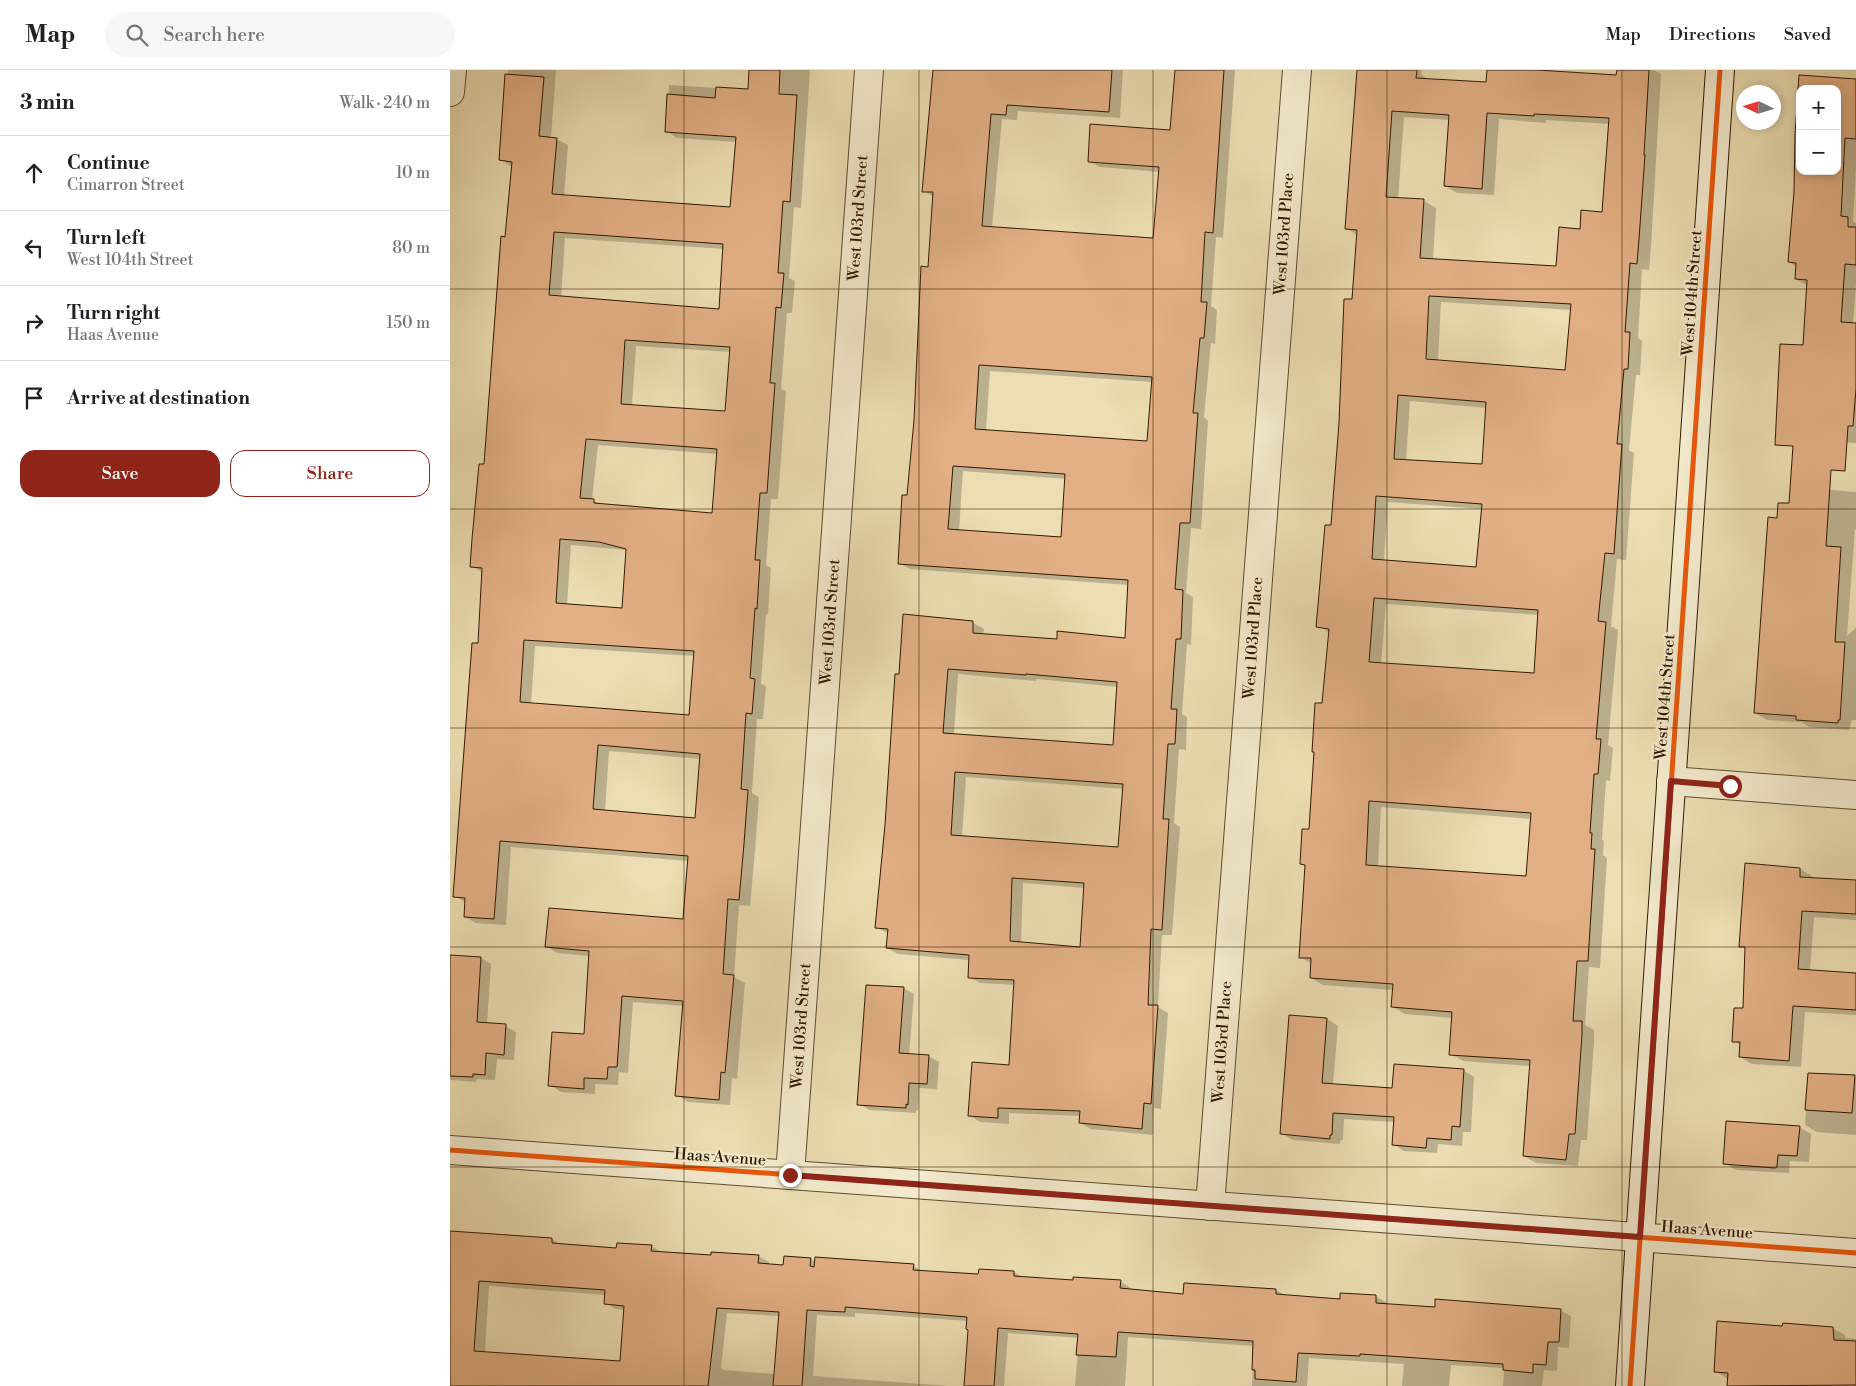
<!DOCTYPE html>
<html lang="en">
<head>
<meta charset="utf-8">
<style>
	:root { --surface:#fff; --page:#f6f6f6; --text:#202124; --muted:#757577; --line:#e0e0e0; --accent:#8f2418 }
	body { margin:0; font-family:"Libre Bodoni",serif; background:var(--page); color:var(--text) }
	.controls { position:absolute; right:15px; top:15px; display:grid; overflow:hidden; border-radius:10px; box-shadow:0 2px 8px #0003 }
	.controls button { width:45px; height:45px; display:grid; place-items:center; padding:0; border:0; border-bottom:1px solid var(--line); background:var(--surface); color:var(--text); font:25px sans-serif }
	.compass { position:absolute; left:1286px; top:15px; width:45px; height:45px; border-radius:50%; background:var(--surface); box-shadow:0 2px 8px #0003; rotate:274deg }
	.stop { position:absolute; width:15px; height:15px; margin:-11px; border:4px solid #8f2418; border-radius:50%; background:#fff }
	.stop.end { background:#8f2418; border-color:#fff; box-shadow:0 1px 5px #0008 }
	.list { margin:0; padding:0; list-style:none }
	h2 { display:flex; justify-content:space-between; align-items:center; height:65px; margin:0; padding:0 20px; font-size:21px }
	h2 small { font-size:16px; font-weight:400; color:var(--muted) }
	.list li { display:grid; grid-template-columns:32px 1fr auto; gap:15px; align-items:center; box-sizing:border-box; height:75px; padding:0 20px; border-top:1px solid var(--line) }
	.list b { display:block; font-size:19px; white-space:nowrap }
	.list p { margin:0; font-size:16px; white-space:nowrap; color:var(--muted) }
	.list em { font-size:16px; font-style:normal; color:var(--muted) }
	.actions { display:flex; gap:10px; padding:15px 20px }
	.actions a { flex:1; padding:11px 0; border:1px solid var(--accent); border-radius:15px; text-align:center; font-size:18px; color:var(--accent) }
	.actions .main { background:var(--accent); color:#fff }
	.icon { flex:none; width:28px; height:28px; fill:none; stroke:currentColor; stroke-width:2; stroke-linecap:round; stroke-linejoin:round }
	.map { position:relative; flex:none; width:1406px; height:1316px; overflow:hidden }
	header { display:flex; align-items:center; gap:30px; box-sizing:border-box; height:70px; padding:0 25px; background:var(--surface); border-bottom:1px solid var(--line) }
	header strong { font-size:24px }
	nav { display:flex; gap:28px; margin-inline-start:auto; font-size:18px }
	.search { width:350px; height:45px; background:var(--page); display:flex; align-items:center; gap:12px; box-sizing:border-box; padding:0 18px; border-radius:28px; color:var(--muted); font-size:19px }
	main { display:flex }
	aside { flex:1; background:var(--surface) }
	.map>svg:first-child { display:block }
</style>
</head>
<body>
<header>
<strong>Map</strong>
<div class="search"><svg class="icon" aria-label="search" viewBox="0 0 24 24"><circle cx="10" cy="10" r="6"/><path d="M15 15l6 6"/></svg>Search here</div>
<nav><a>Map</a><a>Directions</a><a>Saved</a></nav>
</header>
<main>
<aside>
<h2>3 min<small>Walk · 240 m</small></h2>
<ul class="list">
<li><svg class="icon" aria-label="ahead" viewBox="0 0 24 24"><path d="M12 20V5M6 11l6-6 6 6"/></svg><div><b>Continue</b><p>Cimarron Street</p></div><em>10 m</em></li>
<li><svg class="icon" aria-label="left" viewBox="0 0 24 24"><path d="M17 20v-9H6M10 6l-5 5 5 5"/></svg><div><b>Turn left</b><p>West 104th Street</p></div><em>80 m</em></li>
<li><svg class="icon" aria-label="right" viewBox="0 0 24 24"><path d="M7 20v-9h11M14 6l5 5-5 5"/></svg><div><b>Turn right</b><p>Haas Avenue</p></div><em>150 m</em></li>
<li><svg class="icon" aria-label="arrive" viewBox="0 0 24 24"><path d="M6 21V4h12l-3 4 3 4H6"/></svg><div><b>Arrive at destination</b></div></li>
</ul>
<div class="actions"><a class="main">Save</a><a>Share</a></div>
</aside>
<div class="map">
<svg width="1406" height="1316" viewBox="0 0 1406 1316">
	<rect width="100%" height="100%" fill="#ecdeb2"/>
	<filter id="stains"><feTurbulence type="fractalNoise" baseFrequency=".004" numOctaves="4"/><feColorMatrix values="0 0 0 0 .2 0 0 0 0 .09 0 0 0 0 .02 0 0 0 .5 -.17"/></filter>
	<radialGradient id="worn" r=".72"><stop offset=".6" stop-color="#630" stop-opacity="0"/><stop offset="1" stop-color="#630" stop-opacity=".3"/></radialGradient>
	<g fill="#0003" fill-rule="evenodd">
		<path d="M58,0H106L101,68L106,69L118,75L114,126L281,138L286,72L227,68L216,61L219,15L299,20L301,0H360L351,138L344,137L339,208L345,211L342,243H337L331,319L336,321L328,429H321L316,495L321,498L318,544H316L311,614L316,616L313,649H307L302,723L309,727L305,781L300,836L289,835L284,907L295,913L287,1009L282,1008L280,1035L238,1032L227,1025L234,936L183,932L178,1003L169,1002L168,1015L145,1014V1024L111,1022L100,1015L135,965L140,886L107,883L96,876L234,851L239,791L61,777L56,855L26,853L15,847L16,833L5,826L29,575L33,503L22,496L35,396L62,97L51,90ZM115,168L274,179L270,240L111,228ZM186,276L281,282L276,343L182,336ZM148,375L268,384L263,444L152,435L142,430ZM121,475L177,480L173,540L117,535ZM85,576L245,586L241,647L81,634ZM159,681L251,689L247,749L155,741Z"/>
		<path d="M483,0H673L670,48L568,41L567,50L552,49L542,158L704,169L710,102L650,97L639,91L722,61L726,0H785L773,168L766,167L761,236L767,240L765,274L761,273L754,347L758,351L751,459L741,458L736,523L743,527L741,575L737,574L732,644L737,647L736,680L729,679L724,753L730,757L722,865H712L708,937L718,943L711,1039L704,1038L703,1065L641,1059L630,1053V1046L559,1043V1054L530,1052L519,1045L560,996L565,915L530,913L519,907L520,890L448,884L437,878L439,864L426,857L450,605L523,553L534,559L533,565L608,570H676L679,515L460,499L449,493L458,426L479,198L484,127L474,121ZM540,301L703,312L698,373L536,361ZM513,401L616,409L612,468L509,461ZM508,604L586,611L587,609L668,617L664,677L504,665ZM516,707L674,719L670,779L512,767ZM573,813L635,818L631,879L571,874Z"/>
		<path d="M908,0H972L971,4L978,10L1037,14L1038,0H1100V3L1167,6L1168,0H1204L1211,4L1201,177L1199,200L1192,199L1188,268L1192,271L1190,305H1186L1179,380L1184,383L1176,490L1167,489L1161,556L1168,560L1158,675L1163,678L1160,711L1156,710L1152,770L1154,771L1153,785L1157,788L1150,898L1139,897L1135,955L1144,960V972L1137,1070H1131L1128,1096L1086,1093L1074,1086L1081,996L1013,991L1001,984L1003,948L955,944L943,937L944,920L873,915L861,908L862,894L850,887L856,797L851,794L860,761L880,563L868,556L882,456L907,165L896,158ZM954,47L1000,50L995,116L1007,123L1044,125L1049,49L1096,53V50L1160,54L1153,143L1131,160L1107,198L983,190L986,138L974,131L948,129ZM991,232L1122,240L1116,301L988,291ZM960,331L1037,338L1033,396L956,391ZM938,432L1033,439L1027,498L934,491ZM936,534L1089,545L1085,604L931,594ZM931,737L1081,749L1077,807L928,797Z"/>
		<path d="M1350,6L1406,10V96L1403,151L1406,153V213L1403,254H1406V373L1339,369L1354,277L1358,216L1346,209L1347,197L1339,192L1345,122ZM1350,19H1387V101H1350Z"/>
		<polygon points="1342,417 1406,422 1406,460 1405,459 1397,566 1406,558 1406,650 1402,650 1399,660 1359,657 1351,652 1317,650 1305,643 1328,449 1340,435"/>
		<polygon points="1350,799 1362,806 1362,809 1406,811 1406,850 1364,847 1360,901 1406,905 1406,945 1355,942 1351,997 1302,994 1290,987 1291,975 1283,971 1294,940 1296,879 1290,876"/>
		<polygon points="0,886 31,888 41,894 37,954 55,956 66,962 64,990 47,989 45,1010 27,1009 26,1012 0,1010"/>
		<polygon points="453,918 464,924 459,985 478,986 489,992 487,1019 469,1018 468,1040 466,1040 466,1043 419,1040 409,1034"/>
		<polygon points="840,947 877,949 888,956 883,1015 943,1020 1013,1000 1024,1007 1021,1062 1013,1062 1012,1076 988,1074 987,1083 954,1081 943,1074 944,1052 894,1049 893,1070 891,1070 890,1074 843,1070 832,1064"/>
		<polygon points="1359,1004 1406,1007 1406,1065 1367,1062 1355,1055"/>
		<polygon points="1349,1057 1361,1064 1359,1092 1340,1091 1339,1103 1286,1100 1274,1093"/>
		<path d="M0,1162L102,1169L112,1175L167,1179L201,1176L213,1183L262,1186H308L319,1192V1195L334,1196L360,1189L366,1192L463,1196L473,1201L530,1205L564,1202L573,1208L624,1211L671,1212L681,1218V1220L734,1225L826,1220L836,1226L891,1230L925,1226L936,1232V1235L986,1238L1110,1240L1121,1246L1119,1278L1108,1277L1107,1301L1094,1300L1092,1316H1053L1054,1298L1001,1295L999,1316H952L954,1294L859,1288L857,1316H802L804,1276L678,1267L675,1316H625L629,1268L558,1263L554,1316H516L520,1260L518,1251L405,1243V1247L367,1245L363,1306L500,1316H0ZM39,1216L156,1225V1233L166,1239L175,1240L171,1293L35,1283ZM277,1243L330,1246L325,1304L274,1300L271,1298Z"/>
		<polygon points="1334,1257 1382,1258 1395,1265 1395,1268 1406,1269 1406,1316 1278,1316 1278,1309 1265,1301"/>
	</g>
	<g fill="#e2b084" stroke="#301902" fill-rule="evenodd">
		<path d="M299,0H330L329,24L347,25L340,132L333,131L328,203H334L331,238L326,237L320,313H325L317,423H310L305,490H310L307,539L305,538L300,608L305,609L302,644L296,643L291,719L298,720L294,774L289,830L278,829L273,904L284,905L275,1003L271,1002L269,1030L225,1026L233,931L172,926L167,997H158L157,1009L134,1008V1019L98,1016L102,962L134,964L139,881L95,877L99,838L233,849L238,786L50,771L44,849L14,847L15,828L3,827L22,573H28L32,498L20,497L22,469L29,394H34L51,166L55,167L62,92L49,90L55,4L94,7L89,66L107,68L102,124L280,137L286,67L215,62L217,24L265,28L266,17L298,19ZM104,162L273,174L269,239L99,225ZM175,270L280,277L275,341L171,334ZM136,369L267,379L262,443L144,433V429L130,428ZM110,469L149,472L176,479L172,538L106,533ZM74,570L244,581L239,645L70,632ZM148,675L250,684L245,748L143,739Z"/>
		<path d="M483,0H662L659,42L557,35L556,45L541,44L532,156L703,168L709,97L638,92L640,54L720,60L725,0H774L763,163L755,162L751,232H757L754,268H750L743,343H748L740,453H730L725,519L733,520L731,569H726L721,639H727L725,674H718L713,749H719L712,860L701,859L698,935H708L701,1034L694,1033L692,1059L629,1053L630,1041L548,1038V1048L518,1046L522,992L559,995L564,910L518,908L519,885L436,878L438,859L425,858L435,755L445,604H449L453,544L523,551V563L607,569V561L675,568L678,510L448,494L452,425H457L464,350L471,196L478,197L483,122H472ZM529,295L702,307L697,371L525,359ZM503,396L615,404L611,467L498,459ZM498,599L576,605V604L667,612L663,675L493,663ZM505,702L673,714L668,777L501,765ZM562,808L634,813L630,877L560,871Z"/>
		<path d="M907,0H967L966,8L1036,12L1037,0H1087L1166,5L1167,0H1199L1194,85H1195L1189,169L1187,194L1180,193L1175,262H1180L1178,299H1174L1167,374H1172L1164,484L1155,483L1148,551L1156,552L1146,669H1151L1148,704H1144L1140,763H1142L1141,779H1145L1138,891H1127L1123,951H1132V965L1125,1064H1119L1116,1090L1073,1086L1080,990L999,985L1002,942L941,937L943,914L860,908L861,888H849L855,795L850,794L852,759H859L864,682H862L865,633H872L879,559L866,557L868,535L875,455H881L889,353L894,229H902L907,160L895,159ZM942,41L999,45L994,116L1032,119L1037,43L1084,46V44L1159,48L1152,142L1131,140L1130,159L1109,157L1106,196L970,188L974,129L936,127ZM979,226L1121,234L1115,300L976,289ZM948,325L1036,332L1032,394L944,389ZM926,426L1032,434L1026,497L922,489ZM924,528L1088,540L1084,603L919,592ZM919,731L1081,743L1076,806L916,795Z"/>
		<path d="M1349,5L1406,9V69L1395,68L1391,146L1398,147V157H1406V195L1395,194L1391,252L1406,253V319L1403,356H1398L1395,401L1381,400L1376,476L1391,477L1385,572H1395L1390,650H1388V653L1346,650V646L1304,643L1318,447L1327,448L1328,433H1339L1343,376L1325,375L1330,274L1353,275L1357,210L1345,209L1346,193L1338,192L1344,122L1345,65ZM1350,19H1387V101H1350Z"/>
		<polygon points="1295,793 1350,798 1350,807 1406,810 1406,844 1352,841 1348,899 1406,903 1406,940 1343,936 1339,991 1289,987 1290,972 1282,972 1284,938 1293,938 1295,877 1289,877"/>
		<polygon points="0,885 31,887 27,952 56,954 54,985 36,983 35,1005 23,1004 23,1007 0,1006"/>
		<polygon points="416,915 454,917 449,983 479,985 477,1014 459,1013 458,1035 456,1034 456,1038 407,1035"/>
		<polygon points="839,945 877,948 872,1013 942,1018 944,994 1014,999 1010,1057 1002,1056 1001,1070 977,1068 976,1078 942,1075 944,1047 883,1043 882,1065 880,1065 880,1069 830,1064"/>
		<polygon points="1358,1003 1405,1005 1402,1043 1355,1040"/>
		<polygon points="1276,1051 1350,1056 1347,1086 1328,1085 1327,1097 1325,1098 1273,1094"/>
		<path d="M0,1161L102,1168V1173L166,1178L167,1173L202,1175L201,1181L261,1185V1182L309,1185L308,1193L333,1195L334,1186L361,1188L360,1196L364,1197L365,1187L464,1194L463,1200L528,1204L529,1199L564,1201V1206L623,1210V1207L671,1210L670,1218L733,1224L734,1213L826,1219V1224L890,1229V1223L926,1225V1233L985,1237V1229L1111,1239L1109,1272H1098L1096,1295L1083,1294V1303L1053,1300V1294L910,1284V1286L848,1283L846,1312L805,1309V1300H802L803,1271L668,1262L666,1287L626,1285L628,1264L548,1258L544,1316H514L518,1260L516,1259L517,1247L395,1237V1242L357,1240L352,1316H323L329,1242L267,1238L258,1316H0ZM29,1211L155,1220L154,1234L174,1236L170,1291L24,1281Z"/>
		<polygon points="1267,1251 1332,1256 1333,1253 1383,1257 1384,1270 1406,1271 1406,1315 1277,1316 1278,1303 1264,1302"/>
	</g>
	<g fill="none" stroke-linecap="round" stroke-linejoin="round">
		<g stroke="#5f4a2e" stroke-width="30">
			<g id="street">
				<polyline points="0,22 2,0"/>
				<polyline points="1221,711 1406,725"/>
				<polyline points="0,1080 1406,1183"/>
				<polyline points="340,1105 419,0"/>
				<polyline points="760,1136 847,0"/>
			</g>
		</g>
		<g stroke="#301902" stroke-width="30">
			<polyline id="secondary" points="1180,1316 1270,0"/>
		</g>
		<use href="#street" stroke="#f3eacd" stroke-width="28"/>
		<use href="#secondary" stroke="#f3eacd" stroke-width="28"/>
		<g stroke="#f3eacd" stroke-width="8">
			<g id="cycleway">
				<polyline points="0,1080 1406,1183"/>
				<polyline points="1180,1316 1270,0"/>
			</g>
		</g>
		<use href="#cycleway" stroke="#e8590c" stroke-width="5"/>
	</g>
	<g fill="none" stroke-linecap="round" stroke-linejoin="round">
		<polyline stroke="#8f2418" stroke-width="6" points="340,1105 1190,1167 1221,711 1280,716"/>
	</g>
	<path fill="none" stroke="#301902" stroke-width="1" stroke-opacity="0.55" d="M234,0V1316M469,0V1316M703,0V1316M937,0V1316M1172,0V1316M0,219H1406M0,439H1406M0,658H1406M0,877H1406M0,1097H1406"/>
	<g text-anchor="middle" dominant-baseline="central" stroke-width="4.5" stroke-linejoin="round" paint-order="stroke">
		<g font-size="16" fill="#301902" stroke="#f3eacd">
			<text transform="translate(408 148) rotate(-86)">West 103rd Street</text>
			<text transform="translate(834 164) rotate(-86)">West 103rd Place</text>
			<text transform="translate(1242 223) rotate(-86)">West 104th Street</text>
			<text transform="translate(380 552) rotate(-86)">West 103rd Street</text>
			<text transform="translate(803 568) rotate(-86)">West 103rd Place</text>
			<text transform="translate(1215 627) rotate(-86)">West 104th Street</text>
			<text transform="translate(351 956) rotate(-86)">West 103rd Street</text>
			<text transform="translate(772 972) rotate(-86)">West 103rd Place</text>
			<text transform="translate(270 1087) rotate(4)">Haas Avenue</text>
			<text transform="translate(1257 1160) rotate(4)">Haas Avenue</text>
		</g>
	</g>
	<rect width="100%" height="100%" filter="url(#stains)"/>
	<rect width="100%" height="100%" fill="url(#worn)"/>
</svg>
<div class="controls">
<button>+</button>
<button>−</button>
</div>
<svg class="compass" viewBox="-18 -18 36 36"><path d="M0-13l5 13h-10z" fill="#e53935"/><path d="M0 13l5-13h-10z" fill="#757577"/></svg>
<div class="stop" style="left:1280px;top:716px"></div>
<div class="stop end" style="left:340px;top:1105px"></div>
</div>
</main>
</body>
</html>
